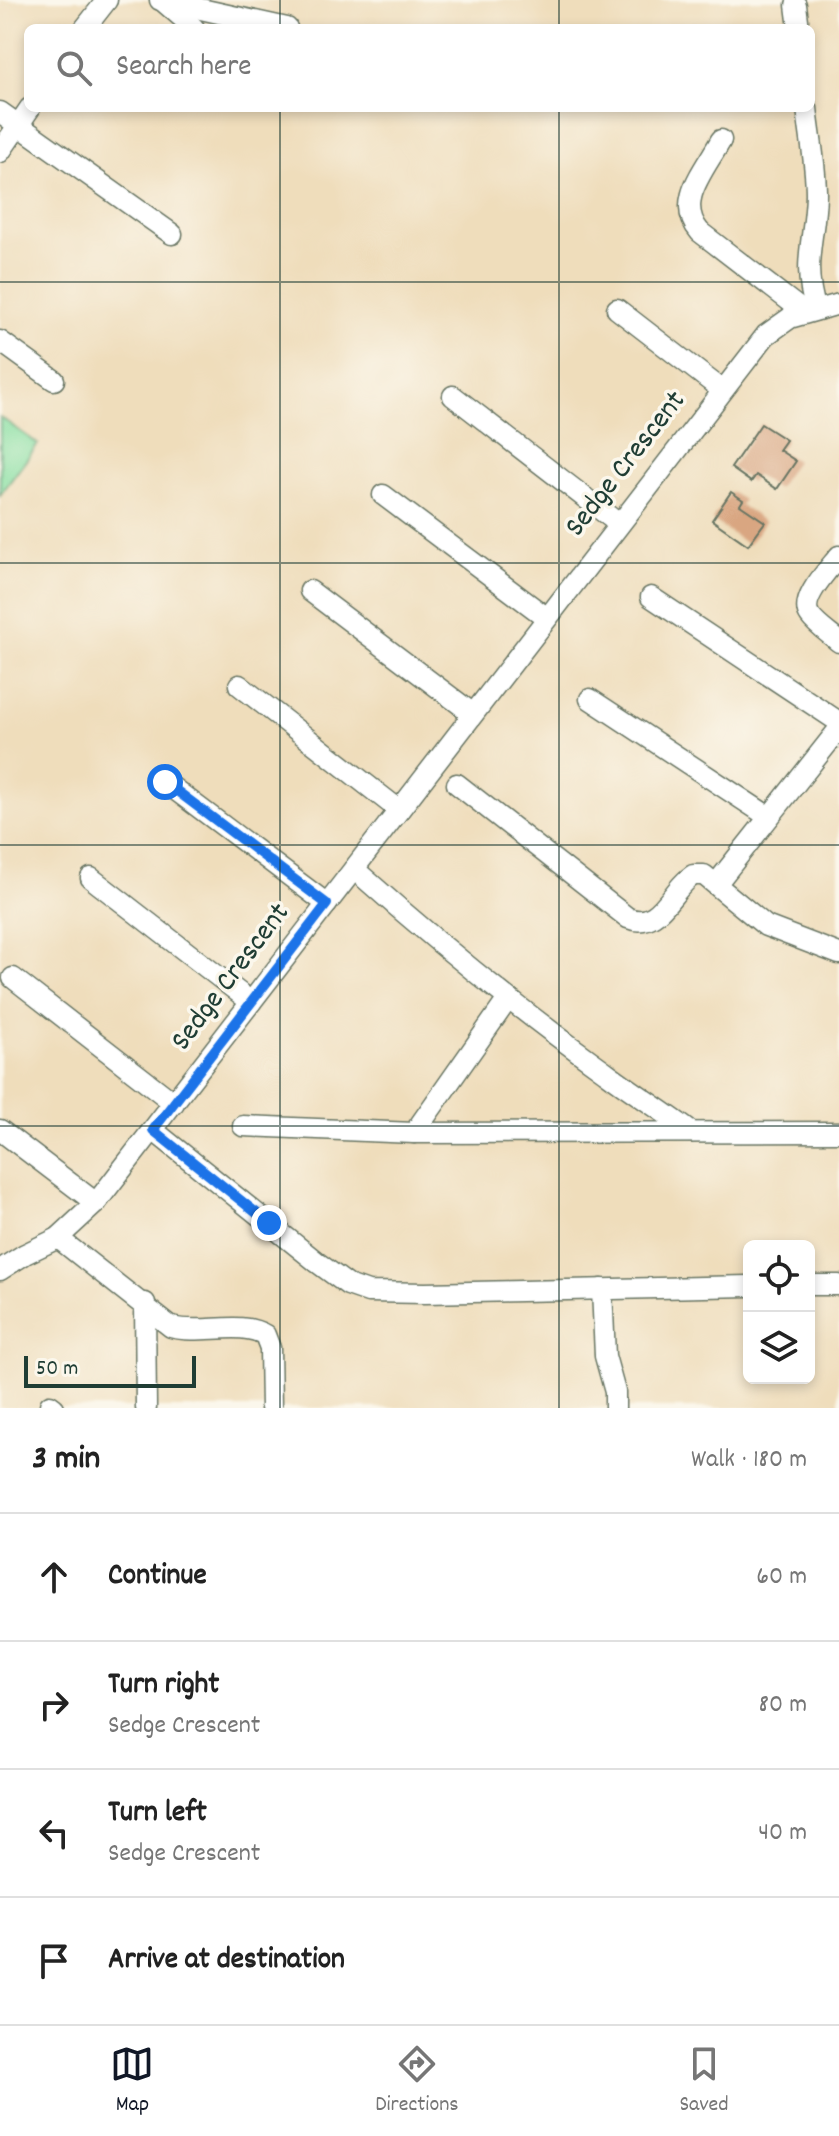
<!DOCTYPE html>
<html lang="en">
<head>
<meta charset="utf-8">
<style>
	:root { --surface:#fff; --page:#f2f2f2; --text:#222; --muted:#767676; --line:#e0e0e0; --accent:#111827 }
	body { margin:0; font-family:Dekko,sans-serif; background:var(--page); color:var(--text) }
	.controls { position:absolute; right:24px; bottom:24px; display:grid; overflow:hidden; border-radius:12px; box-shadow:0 4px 12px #0003 }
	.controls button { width:72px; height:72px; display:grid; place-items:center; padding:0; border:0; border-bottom:2px solid var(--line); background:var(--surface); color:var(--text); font:40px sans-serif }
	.scale { position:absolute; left:24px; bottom:20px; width:172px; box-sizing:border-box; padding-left:8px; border:4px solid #1f3d34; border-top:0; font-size:22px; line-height:28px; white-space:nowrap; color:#1f3d34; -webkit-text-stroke:6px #fbf7ec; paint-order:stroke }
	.stop { position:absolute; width:24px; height:24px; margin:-18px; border:6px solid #1a73e8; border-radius:50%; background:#fff }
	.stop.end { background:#1a73e8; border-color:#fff; box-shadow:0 2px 8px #0008 }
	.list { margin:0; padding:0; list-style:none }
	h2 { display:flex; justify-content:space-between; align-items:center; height:104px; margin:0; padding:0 32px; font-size:34px }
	h2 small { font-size:26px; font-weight:400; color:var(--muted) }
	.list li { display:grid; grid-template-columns:52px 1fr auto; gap:24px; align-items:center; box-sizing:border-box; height:128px; padding:0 32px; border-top:2px solid var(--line) }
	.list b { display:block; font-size:30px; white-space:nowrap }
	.list p { margin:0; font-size:26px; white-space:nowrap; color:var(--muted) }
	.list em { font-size:26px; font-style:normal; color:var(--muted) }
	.icon { flex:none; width:44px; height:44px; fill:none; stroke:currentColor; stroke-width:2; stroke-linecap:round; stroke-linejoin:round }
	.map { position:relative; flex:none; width:839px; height:1408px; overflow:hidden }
	.search { position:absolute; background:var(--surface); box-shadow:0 4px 12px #0003; left:24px; right:24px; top:24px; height:88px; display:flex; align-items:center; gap:20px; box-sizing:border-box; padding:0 28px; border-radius:12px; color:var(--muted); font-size:30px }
	.sheet { height:616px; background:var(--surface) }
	nav { display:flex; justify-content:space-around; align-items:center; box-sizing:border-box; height:112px; border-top:2px solid var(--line); background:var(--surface); font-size:22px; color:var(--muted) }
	nav a { display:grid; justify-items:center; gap:4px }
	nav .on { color:var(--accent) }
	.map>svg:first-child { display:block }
</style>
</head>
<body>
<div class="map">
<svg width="839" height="1408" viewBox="0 0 839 1408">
	<rect width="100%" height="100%" fill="#fbf7ec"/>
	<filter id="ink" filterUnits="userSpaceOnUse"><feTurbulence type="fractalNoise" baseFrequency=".0125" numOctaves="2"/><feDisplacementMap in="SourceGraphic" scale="16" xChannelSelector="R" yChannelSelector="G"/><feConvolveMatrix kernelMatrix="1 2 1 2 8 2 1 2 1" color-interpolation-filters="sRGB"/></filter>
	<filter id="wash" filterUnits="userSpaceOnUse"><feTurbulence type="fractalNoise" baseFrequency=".006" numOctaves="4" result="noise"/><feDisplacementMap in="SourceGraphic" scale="32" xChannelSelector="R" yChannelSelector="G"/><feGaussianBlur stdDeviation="1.8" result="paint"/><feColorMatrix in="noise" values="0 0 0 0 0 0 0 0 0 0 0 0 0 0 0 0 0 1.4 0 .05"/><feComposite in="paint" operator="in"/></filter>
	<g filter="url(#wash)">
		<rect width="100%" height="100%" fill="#efddbb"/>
		<polygon fill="#87dfa2" stroke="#538e6b" stroke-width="2" points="0,417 38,444 0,495"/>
		<g id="blocks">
			<g fill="#d9a681">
				<polygon points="761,424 786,440 779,450 796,461 777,489 756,475 751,482 731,468"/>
				<polygon points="731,492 743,500 740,505 765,522 748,545 712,520"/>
			</g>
		</g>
	</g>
	<g filter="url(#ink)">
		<use href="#blocks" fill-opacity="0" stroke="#687563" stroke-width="2"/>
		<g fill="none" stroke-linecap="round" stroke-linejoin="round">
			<g stroke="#687563" stroke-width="23">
				<g id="street">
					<polyline points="160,0 287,28"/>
					<polyline points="165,3 194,28"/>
					<polyline points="796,5 799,28"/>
					<polyline points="85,28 107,0"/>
					<path d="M807,108C810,136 816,166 816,194C815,240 801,263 816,310"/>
					<polyline points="0,112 172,234"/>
					<path d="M721,140C705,170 674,202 700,232L804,312"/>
					<polyline points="0,152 30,108"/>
					<polyline points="617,309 722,390"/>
					<polyline points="0,341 54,380"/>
					<polyline points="453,396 619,524"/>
					<polyline points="383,495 547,618"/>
					<path d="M839,556C829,569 798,600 810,616C817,626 830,634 839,642"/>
					<polyline points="310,591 473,714"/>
					<polyline points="651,597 839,722"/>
					<polyline points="239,685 399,810"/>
					<polyline points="590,699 769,817"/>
					<polyline points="165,782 327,904"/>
					<path d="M457,784L628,918C657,930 669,895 688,879L693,875H704L766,926L839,954"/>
					<path d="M354,869C435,941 518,1009 606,1072C634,1093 663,1111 691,1132"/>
					<polyline points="91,878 251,1002"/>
					<polyline points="717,883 839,729"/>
					<polyline points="13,978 174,1103"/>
					<polyline points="243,1126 414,1133 839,1132"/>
					<polyline points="0,1130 96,1203"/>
					<polyline points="153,1130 318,1263 348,1285 368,1292 425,1293 749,1286"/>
					<polyline points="414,1133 508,999"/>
					<path d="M58,1238L171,1327C200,1335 242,1320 265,1335L270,1348L271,1408"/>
					<polyline points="0,1270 25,1254 58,1238 96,1203 766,335 790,318 839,304"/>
					<polyline points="809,1285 839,1285"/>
					<polyline points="602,1289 605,1356 615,1392 615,1408"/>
					<polyline points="145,1303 146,1408"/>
					<polyline points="50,1405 54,1408"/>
				</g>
			</g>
			<use href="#street" stroke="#fff" stroke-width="20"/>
		</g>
	</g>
	<g fill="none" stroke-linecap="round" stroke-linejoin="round" filter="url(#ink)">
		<polyline stroke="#1a73e8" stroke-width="10" points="165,782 327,904 153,1130 269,1223"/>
	</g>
	<path fill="none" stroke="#1f3d34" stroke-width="2" stroke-opacity="0.55" d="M280,0V28M559,0V28M280,108V1408M559,108V1408M0,282H839M0,563H839M0,845H839M0,1126H839"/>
	<g text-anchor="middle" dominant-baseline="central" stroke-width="7" stroke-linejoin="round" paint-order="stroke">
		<g font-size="30" fill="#1f3d34" stroke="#fbf7ec">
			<text transform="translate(627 465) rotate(-52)">Sedge Crescent</text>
			<text transform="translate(232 978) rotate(-53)">Sedge Crescent</text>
		</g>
	</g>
</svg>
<div class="controls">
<button><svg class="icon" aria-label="locate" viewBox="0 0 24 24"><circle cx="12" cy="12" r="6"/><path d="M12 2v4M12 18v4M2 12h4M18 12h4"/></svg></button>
<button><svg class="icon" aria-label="layers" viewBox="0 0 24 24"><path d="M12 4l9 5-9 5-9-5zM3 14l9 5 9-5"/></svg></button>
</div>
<div class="scale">50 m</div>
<div class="stop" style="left:165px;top:782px"></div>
<div class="stop end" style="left:269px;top:1223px"></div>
<div class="search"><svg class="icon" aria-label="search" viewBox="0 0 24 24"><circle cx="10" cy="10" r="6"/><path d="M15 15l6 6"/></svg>Search here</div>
</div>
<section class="sheet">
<h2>3 min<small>Walk · 180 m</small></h2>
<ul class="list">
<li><svg class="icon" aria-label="ahead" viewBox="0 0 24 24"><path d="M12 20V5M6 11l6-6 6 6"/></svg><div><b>Continue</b></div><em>60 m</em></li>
<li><svg class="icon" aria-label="right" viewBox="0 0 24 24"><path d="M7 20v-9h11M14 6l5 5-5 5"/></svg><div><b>Turn right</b><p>Sedge Crescent</p></div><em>80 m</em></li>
<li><svg class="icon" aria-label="left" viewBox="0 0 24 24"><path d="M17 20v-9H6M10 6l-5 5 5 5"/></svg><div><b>Turn left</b><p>Sedge Crescent</p></div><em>40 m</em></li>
<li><svg class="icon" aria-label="arrive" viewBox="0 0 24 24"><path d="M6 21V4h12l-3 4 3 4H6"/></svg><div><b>Arrive at destination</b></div></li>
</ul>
</section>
<nav>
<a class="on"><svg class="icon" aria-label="map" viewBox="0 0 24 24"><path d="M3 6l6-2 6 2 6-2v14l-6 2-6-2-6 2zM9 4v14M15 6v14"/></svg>Map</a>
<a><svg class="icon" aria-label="directions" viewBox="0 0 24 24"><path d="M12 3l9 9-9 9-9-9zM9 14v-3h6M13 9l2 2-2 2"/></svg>Directions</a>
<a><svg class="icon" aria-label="saved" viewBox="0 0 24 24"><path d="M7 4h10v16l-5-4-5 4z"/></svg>Saved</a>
</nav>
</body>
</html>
